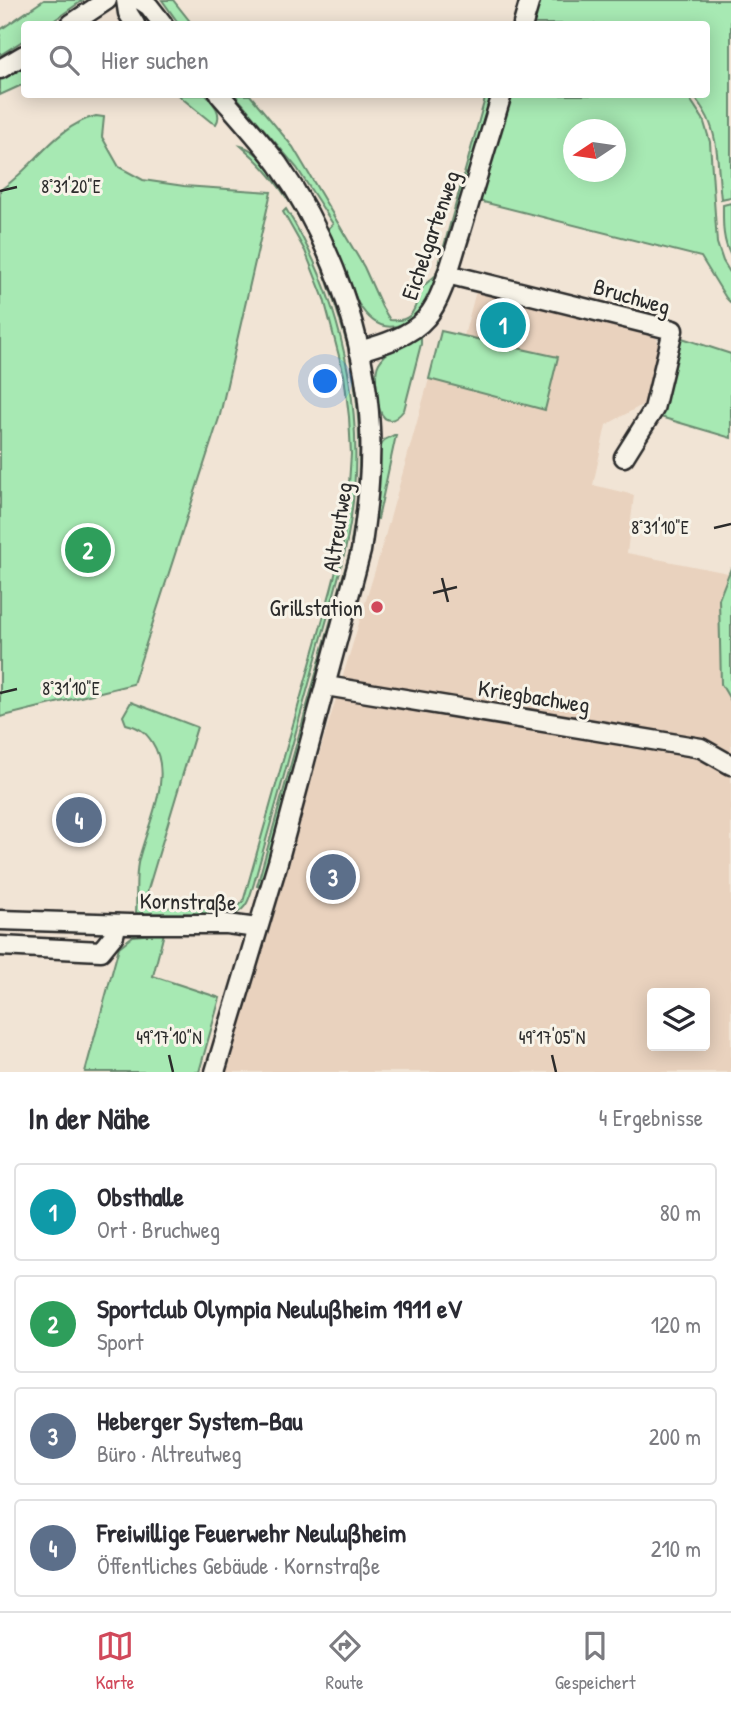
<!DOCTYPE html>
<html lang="de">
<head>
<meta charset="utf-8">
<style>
	:root { --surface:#fff; --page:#f7f7f7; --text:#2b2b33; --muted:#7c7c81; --line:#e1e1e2; --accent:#d1495b }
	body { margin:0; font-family:"Patrick Hand",sans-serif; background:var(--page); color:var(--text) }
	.controls { position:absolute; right:21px; bottom:21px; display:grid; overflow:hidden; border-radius:7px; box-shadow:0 4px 18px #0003 }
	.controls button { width:63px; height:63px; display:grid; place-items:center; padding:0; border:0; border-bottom:2px solid var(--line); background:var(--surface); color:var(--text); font:35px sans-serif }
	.compass { position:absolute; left:563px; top:119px; width:63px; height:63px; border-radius:50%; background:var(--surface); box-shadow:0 4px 18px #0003; rotate:257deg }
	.you { position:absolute; left:326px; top:382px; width:24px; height:24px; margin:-18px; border:5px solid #fff; border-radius:50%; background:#1a73e8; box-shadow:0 0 0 10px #1a73e833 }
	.badge { display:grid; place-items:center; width:46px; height:46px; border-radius:50%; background:var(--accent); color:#fff; font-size:23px; font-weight:700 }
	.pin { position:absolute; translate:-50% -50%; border:4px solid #fff; box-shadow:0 2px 7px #0006 }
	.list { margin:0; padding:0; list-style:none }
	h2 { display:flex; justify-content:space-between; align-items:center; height:91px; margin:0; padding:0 28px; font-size:30px }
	h2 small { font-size:23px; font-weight:400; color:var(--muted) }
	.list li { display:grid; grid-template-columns:46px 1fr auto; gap:21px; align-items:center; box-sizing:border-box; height:98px; margin:0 14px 14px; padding:0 14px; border:2px solid var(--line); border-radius:7px }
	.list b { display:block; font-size:26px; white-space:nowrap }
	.list p { margin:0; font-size:23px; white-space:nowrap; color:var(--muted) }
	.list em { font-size:23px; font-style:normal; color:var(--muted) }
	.icon { flex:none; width:38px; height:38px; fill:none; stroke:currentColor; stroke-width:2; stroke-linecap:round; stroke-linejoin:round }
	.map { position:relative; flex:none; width:731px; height:1072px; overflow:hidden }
	.search { position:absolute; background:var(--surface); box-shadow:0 4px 18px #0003; left:21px; right:21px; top:21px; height:77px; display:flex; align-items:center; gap:18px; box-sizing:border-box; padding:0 24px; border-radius:7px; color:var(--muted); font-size:26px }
	.sheet { height:539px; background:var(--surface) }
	nav { display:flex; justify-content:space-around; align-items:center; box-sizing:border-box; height:98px; border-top:2px solid var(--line); background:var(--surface); font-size:19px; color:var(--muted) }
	nav a { display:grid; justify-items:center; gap:4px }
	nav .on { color:var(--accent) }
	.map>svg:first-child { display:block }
</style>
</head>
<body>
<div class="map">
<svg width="731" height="1072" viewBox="0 0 731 1072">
	<rect width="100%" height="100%" fill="#f1e4d5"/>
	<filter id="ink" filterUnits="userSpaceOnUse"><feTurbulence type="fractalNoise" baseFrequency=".0143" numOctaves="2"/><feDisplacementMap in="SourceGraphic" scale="14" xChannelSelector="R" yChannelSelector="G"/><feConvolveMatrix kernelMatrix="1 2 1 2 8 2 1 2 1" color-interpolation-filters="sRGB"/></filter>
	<g filter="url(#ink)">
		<path fill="#e9d2be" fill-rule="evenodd" d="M476,291L644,331L657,339L660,349L651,400L606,425L593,485L634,495L627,553L728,573L719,599L721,684L731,701V1072H227L280,883L380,554L429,379L441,331L464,336ZM652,993H705V1046H652Z"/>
		<g fill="#a7e9b3" stroke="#698a6f" stroke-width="2" fill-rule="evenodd">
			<polygon points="44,0 83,0 49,24 24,24 24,40 0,55 0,30"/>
			<polygon points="162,0 173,0 192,24 179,24"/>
			<path d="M539,0H731V197L721,199C718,174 719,146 710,123C706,112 699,103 693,95L706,94V24H531Z"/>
			<polygon points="24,68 24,84 0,95 0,79"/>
			<path d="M178,95H206C213,103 223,113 216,124L211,122Z"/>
			<path d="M235,95H250L293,147L364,267L382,307L390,320C418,323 413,304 423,287C426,283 432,279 436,275L486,95H496L433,292C413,326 383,344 358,303L328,229L333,224L297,168Z"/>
			<path d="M510,95H686L688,96L703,119L710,142L717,243L723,261L731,274V303L726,298L701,257L479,201ZM574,130H616V172H574Z"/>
			<path d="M96,116L104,117L102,137L119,167L143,180L184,186L271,192L220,415L133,684L0,717V190C33,169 55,126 96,116Z"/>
			<path d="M241,146C277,153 325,265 337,299C343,316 347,334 352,351H349C328,276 303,198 241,146Z"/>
			<path d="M731,203V256C722,240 723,222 723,205Z"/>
			<path d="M286,209C347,307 370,432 346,546C337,587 324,628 313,669C294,740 274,812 254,883C250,896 248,908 235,914L136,913C137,897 135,879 138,863C146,826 175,777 152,742C145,731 138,727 126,724L123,716L131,702L197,727L143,906L234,910L243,902L331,590L343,544L348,499L351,454L349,417L344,375L324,299L305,251L283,212Z"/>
			<polygon points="441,331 558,357 545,410 429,379"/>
			<path d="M418,333L421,336V344L404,410C376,445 371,377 379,363C386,351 405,338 418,333Z"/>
			<polygon points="679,337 731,354 731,438 657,416"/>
			<path d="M353,357L360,392L364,454L355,544L351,543C362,480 363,421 350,358Z"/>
			<polygon points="394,435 396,435 378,519 375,518 380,448 384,440"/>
			<polygon points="350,551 353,552 324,663 261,887 257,886"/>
			<polygon points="731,568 731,701 721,684 719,599"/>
			<polygon points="164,933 153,976 220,998 199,1072 85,1072 119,947 133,936"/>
		</g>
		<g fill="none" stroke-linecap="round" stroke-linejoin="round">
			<g stroke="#2b2b2b" stroke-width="23">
				<g id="minor">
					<polyline points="126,0 128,13 135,24"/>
					<polyline points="140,0 149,6 163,24"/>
					<polyline points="71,24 107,0"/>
					<polyline points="523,24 530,0"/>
					<polyline points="0,69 24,55"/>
					<polyline points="447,274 673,330 654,409 624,457"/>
					<path d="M359,351C381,345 411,336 426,318C443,299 452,258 460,234C474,187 488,141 502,94"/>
					<polyline points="326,686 701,748 731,765"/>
					<polyline points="0,920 129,924 227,924 257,928"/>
					<polyline points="0,946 101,951 114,935 117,924"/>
					<path d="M215,1072L278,862L361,551C367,510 372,469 370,428C366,337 330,238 278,164C260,140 239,117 219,94"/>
				</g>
			</g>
			<use href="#minor" stroke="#f7f3e8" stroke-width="18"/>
		</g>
	</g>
	<path fill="none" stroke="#2b2b2b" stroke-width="2.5" d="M0,191L17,187M714,528L731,524M442,578L448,602M433,593L457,587M0,693L17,689M169,1055L173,1072M552,1055L556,1072"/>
	<circle fill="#d1495b" stroke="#f7f3e8" stroke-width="2.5" cx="377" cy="607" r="7"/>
	<g text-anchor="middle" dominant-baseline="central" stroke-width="6" stroke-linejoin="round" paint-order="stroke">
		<g font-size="23" fill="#2b2b2b" stroke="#f7f3e8">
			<text transform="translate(430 235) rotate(-71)">Eichelgartenweg</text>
			<text transform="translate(632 296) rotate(16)">Bruchweg</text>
			<text transform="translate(337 527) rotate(-81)">Altreutweg</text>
			<text transform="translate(534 696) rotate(9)">Kriegbachweg</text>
			<text transform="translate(188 901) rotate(1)">Kornstraße</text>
		</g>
		<g font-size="23" fill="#2b2b2b" stroke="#f7f3e8" text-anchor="end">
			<text x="363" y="607">Grillstation</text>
		</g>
	</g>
	<g font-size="18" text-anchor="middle" fill="#2b2b2b" stroke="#f7f3e8" stroke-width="6" stroke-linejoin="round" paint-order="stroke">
		<text x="71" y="193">8°31'20"E</text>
		<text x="660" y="534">8°31'10"E</text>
		<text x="71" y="695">8°31'10"E</text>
		<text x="169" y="1044">49°17'10"N</text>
		<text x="552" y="1044">49°17'05"N</text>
	</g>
</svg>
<div class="controls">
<button><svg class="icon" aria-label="layers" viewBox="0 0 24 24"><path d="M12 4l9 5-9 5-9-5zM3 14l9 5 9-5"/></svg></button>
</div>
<svg class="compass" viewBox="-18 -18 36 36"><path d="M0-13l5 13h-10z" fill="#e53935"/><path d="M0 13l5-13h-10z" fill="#7c7c81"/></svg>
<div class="you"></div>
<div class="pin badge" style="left:503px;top:325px;background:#0f9aa8">1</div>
<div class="pin badge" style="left:88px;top:550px;background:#2e9e5b">2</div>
<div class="pin badge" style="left:333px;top:877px;background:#5c6f8a">3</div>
<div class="pin badge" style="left:79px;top:820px;background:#5c6f8a">4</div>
<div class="search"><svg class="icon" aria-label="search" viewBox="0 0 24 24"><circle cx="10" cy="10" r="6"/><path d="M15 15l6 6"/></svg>Hier suchen</div>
</div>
<section class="sheet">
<h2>In der Nähe<small>4 Ergebnisse</small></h2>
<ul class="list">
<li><span class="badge" style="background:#0f9aa8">1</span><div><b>Obsthalle</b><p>Ort · Bruchweg</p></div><em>80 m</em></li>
<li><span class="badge" style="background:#2e9e5b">2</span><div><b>Sportclub Olympia Neulußheim 1911 eV</b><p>Sport</p></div><em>120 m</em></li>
<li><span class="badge" style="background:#5c6f8a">3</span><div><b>Heberger System-Bau</b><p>Büro · Altreutweg</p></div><em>200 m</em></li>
<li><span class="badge" style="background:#5c6f8a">4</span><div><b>Freiwillige Feuerwehr Neulußheim</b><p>Öffentliches Gebäude · Kornstraße</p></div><em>210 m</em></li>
</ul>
</section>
<nav>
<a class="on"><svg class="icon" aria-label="map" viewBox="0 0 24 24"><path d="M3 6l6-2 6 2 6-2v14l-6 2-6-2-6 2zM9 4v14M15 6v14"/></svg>Karte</a>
<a><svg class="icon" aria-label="directions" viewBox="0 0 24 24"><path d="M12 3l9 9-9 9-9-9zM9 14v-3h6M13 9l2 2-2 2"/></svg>Route</a>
<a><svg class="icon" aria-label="saved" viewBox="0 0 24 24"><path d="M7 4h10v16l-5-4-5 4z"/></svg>Gespeichert</a>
</nav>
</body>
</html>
